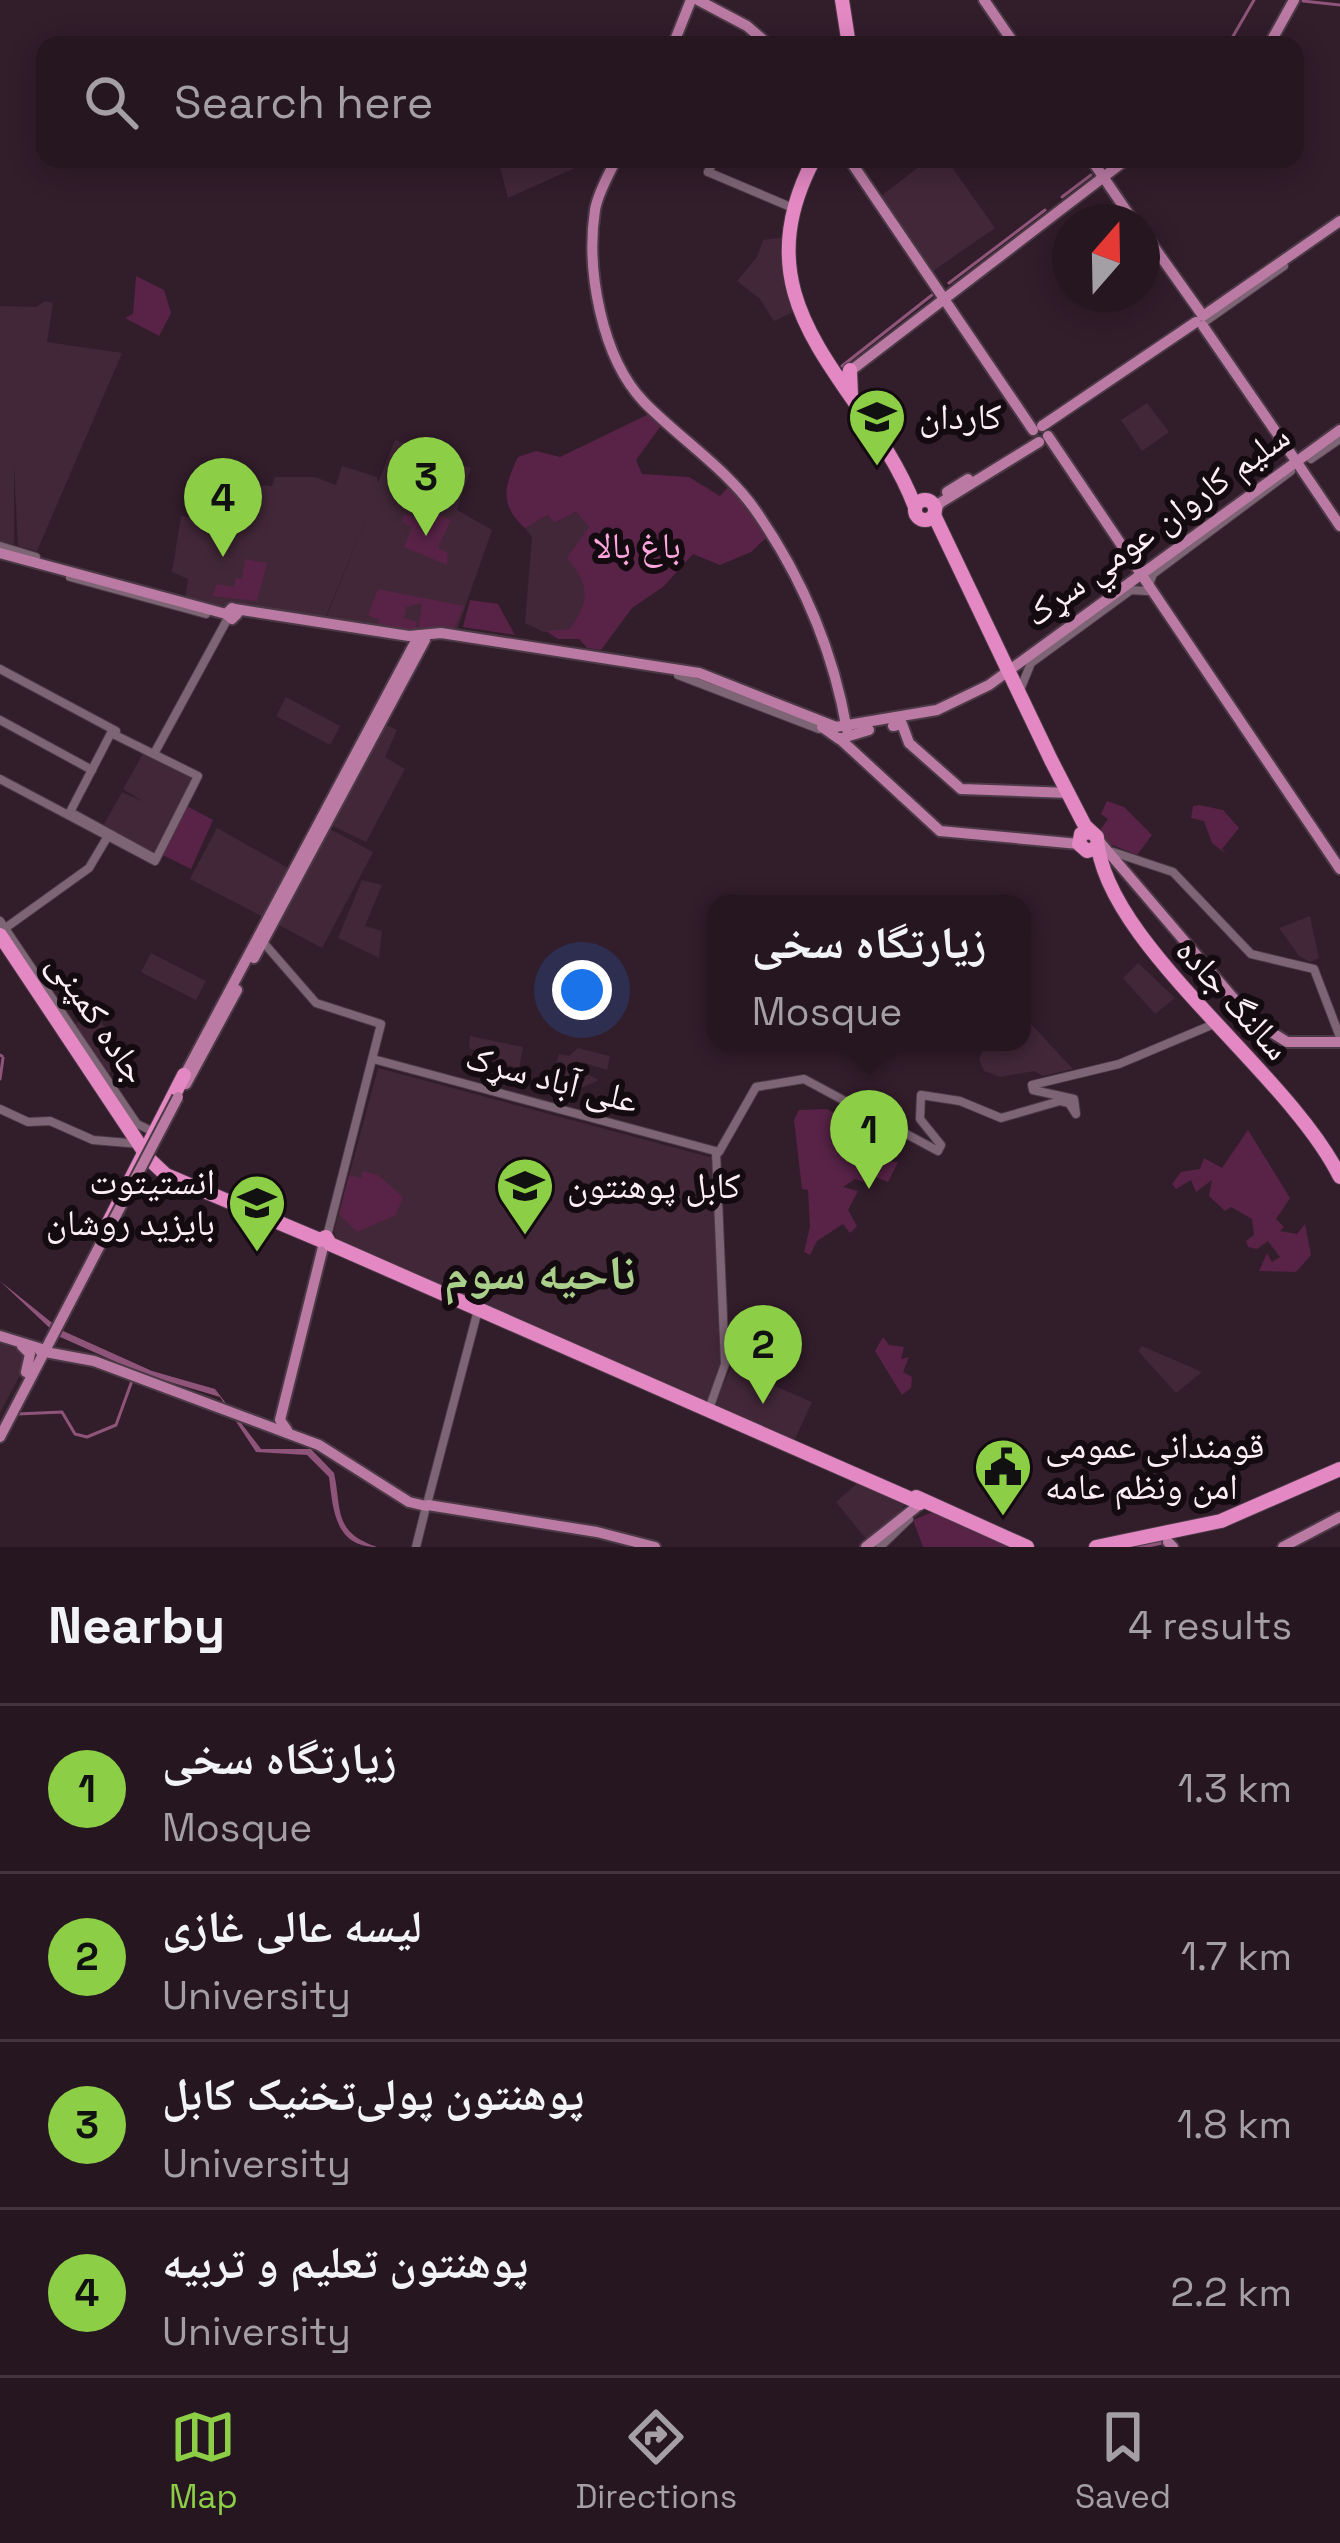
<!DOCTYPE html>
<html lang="en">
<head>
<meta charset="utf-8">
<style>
	:root { --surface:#261620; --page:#32232d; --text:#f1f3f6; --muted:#a49fa5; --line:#42353e; --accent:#8cce45 }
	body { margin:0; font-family:"Space Grotesk","Noto Naskh Arabic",sans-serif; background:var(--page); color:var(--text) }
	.compass { position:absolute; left:1052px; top:204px; width:108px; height:108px; border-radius:50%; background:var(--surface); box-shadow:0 6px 30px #0003; rotate:20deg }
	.you { position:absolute; left:582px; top:990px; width:42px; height:42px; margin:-30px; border:9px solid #fff; border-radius:50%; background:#1a73e8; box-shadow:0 0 0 18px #1a73e833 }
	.badge { display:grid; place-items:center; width:78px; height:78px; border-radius:50%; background:var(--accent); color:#111; font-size:39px; font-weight:700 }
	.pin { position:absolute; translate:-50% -99px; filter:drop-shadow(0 3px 6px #0008) }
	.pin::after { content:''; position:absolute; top:63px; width:42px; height:36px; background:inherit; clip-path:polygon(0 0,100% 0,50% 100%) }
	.popup { position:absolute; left:707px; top:895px; width:324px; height:156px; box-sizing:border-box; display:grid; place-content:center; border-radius:24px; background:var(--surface); filter:drop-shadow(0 3px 9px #0005); font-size:39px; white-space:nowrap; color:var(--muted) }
	.popup b { font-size:45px; color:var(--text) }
	.popup::after { content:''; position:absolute; left:50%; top:100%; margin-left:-24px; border:24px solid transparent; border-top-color:var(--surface) }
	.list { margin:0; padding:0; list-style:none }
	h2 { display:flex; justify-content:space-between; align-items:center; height:156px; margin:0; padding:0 48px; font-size:51px }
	h2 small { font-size:39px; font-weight:400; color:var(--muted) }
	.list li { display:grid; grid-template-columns:78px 1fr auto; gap:36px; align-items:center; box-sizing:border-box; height:168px; padding:0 48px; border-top:3px solid var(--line) }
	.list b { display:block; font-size:45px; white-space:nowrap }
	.list p { margin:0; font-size:39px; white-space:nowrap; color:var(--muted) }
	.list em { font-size:39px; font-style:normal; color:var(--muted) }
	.icon { flex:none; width:66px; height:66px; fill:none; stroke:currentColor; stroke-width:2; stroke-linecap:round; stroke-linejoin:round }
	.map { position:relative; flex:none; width:1340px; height:1547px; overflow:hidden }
	.search { position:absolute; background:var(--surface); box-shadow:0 6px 30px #0003; left:36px; right:36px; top:36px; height:132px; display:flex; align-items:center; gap:30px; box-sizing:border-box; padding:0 42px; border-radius:24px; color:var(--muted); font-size:45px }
	.sheet { height:828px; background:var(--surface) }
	nav { display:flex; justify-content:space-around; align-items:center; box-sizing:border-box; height:168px; border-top:3px solid var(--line); background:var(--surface); font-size:33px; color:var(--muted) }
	nav a { display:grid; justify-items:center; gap:6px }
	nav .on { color:var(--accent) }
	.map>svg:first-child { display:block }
</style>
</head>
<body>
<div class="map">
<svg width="1340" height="1547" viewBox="0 0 1340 1547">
	<rect width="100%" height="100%" fill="#321d2b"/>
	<g fill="#422738">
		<polygon points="498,159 560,159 577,167 508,198"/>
		<polygon points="929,159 946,159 995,228 933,271 881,196"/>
		<polygon points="785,237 783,269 793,312 774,321 760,299 737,281 757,257 763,240"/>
		<polygon points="45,301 53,303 47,342 122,353 37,551 18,546 14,464 14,545 0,541 0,306 36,307"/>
		<polygon points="1147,403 1169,432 1142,451 1121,420"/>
		<polygon points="395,440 471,468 457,510 492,530 457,630 415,631 326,618 371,506 324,621 185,600 188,579 172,572 181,516 213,521 220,499 247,518 259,485 272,486 275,477 315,477 336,485 342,466 377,477 378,483"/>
		<polygon points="576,512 589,527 577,567 588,592 585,610 569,629 544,632 525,623 532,537 525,528 548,515 554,523"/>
		<polygon points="286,697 340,726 330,745 276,716"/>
		<polygon points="384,724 397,730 385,757 405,769 366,842 331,825"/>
		<polygon points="145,750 194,778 151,858 102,828 122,792 144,802 123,789"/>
		<polygon points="217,828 288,868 263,917 190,879"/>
		<polygon points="328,828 373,852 322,948 277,924"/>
		<polygon points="362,880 382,885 365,926 382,931 379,958 338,938"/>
		<polygon points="1310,916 1319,958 1310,962 1299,956 1279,928"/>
		<polygon points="151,953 206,981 196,1000 141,972"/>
		<polygon points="1138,963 1175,998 1155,1014 1123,978"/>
		<polygon points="94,1011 126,1060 106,1075 74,1025"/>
		<polygon points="1022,1014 1057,1052 1073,1069 1043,1076 1034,1071 1000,1077 984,1071 979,1059 986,1042 1022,1042"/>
		<polygon points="470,1036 523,1047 519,1068 481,1058 482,1054 469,1048"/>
		<polygon points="578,1048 610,1056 607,1070 581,1062 581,1071 599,1080 581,1088 553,1075 559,1054 569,1056"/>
		<polygon points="378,1068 713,1158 723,1372 708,1405 337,1242 334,1231"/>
		<polygon points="0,1343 26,1353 28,1360 0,1413"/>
		<polygon points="1142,1346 1202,1372 1176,1393 1138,1351"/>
		<polygon points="731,1367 812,1402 794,1441 714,1406"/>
		<polygon points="861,1480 907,1500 898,1516 867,1540 836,1502"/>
	</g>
	<g fill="#582347">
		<polygon points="136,276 164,290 171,313 159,336 125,318 133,314"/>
		<path d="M651,413L663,423L636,460L642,474L689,477L720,496L729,486L767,537L751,552L720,565L693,554L663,587L632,608L601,650L587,648L579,639H558L546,631L569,629C592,601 588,583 567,558L589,527L576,512L554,523L548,515L525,528C499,505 504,486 518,457L536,451L560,457Z"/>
		<polygon points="428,509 451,520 438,548 448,553 447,565 404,547 412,528 402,521 405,514 416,517"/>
		<polygon points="245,559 267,563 257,601 212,596 217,584 234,587 236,578 242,579"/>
		<polygon points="378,589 464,606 454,629 418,631 422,603 406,607 404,618 417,622 415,631 378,626 379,620 368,615"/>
		<polygon points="470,600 498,604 515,635 463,627"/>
		<polygon points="1107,801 1124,807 1152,835 1137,855 1105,842 1100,830 1108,819 1101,814"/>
		<polygon points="1199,805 1223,810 1239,828 1222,849 1226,854 1212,843 1204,821 1191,818 1193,806"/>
		<polygon points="187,806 213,820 191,869 161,854"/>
		<polygon points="827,1109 842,1118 844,1130 863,1135 867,1130 875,1134 884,1128 885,1137 895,1142 874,1162 898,1162 888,1182 867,1174 863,1182 855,1179 843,1187 858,1191 848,1210 857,1226 850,1233 843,1224 817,1241 810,1255 804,1252 810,1227 808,1190 802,1189 794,1120 799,1110"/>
		<polygon points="1248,1130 1290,1198 1276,1219 1284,1227 1280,1231 1297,1234 1305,1224 1311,1255 1296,1272 1259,1271 1267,1253 1272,1262 1280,1257 1268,1241 1257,1249 1248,1247 1246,1241 1254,1235 1252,1219 1231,1207 1225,1211 1209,1196 1212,1180 1196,1192 1191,1180 1176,1189 1172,1184 1181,1172 1200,1169 1204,1158 1222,1168"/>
		<polygon points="363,1171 378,1175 403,1197 396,1215 357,1232 339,1214 349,1175 361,1178"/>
		<polygon points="883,1337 889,1345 904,1347 901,1359 909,1357 903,1372 912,1377 911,1388 902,1395 875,1351"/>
		<polygon points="933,1512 1013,1547 923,1547 913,1520"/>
	</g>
	<path fill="#8e5479" d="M0,1281L61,1330L152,1371L215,1389L261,1449H311L334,1473C342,1508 332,1532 377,1547C334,1547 333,1508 329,1477L307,1455L256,1452L220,1397L143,1374L58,1336Z"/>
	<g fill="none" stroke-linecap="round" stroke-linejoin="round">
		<g stroke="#8e5479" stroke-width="3">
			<polyline points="1303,1 1340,5"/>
			<polyline points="1228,45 1254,0"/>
			<polyline points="1062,197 1091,175"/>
			<polyline points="949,283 1045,210"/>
			<polyline points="842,366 932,295"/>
			<polyline points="0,1055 2,1056"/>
			<polyline points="0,1079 3,1058"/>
			<polyline points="17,1414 62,1412 75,1434 87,1437 116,1425 133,1378"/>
		</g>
		<polyline stroke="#8e5479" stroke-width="6" points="1137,1547 1164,1541"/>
		<g stroke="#4b3a45" stroke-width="10">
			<g id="minor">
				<polyline points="708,172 793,208"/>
				<polyline points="708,172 715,159"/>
				<polyline points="1206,321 1284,266"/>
				<polyline points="1311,459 1340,439"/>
				<polyline points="0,546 36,557"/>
				<polyline points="70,577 206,614"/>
				<polyline points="1148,587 1153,574 1291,471"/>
				<polyline points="0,669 116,731"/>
				<polyline points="678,675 819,729"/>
				<polyline points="1020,690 1031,663 1131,590 1147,591"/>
				<polyline points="0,720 92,770"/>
				<polyline points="155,752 228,618"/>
				<polyline points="0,779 155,861 198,776 111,733 70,812 156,859"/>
				<polyline points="1113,852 1173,872 1251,954 1314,969 1340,1037"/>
				<polyline points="0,921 137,1124 152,1131"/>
				<polyline points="4,929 89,868 108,836"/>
				<polyline points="263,942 316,1003 381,1024 327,1236"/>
				<polyline points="373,1059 719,1152 756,1087 804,1079 938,1151 941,1145 920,1119 921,1095 960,1101 1001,1118 1060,1101 1069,1103 1076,1114 1074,1099 1033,1090 1032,1085 1119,1064 1214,1024"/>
				<polyline points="0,1109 28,1122 50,1121 93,1140 140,1144"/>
				<polyline points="709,1409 725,1364 716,1152"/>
				<polyline points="427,1504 478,1310"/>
				<polyline points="416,1547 426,1507"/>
				<polyline points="880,1547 909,1519"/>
			</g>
		</g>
		<g stroke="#4b3a45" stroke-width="14">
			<g id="major">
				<polyline points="698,0 747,26 769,45"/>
				<polyline points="984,0 1015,45"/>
				<polyline points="673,45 691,0"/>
				<polyline points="1269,45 1294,0"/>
				<path d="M616,159C609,175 598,192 595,210C586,269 601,357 644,402C679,438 727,469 756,511C802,577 833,650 847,730"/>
				<polyline points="849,159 1033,430"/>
				<polyline points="1091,159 1134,222"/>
				<polyline points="1142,230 1203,316 1340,221"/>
				<polyline points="1203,326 1296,461"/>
				<polyline points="845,375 1127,159"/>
				<polyline points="1042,426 1196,322"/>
				<polyline points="1048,436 1340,869"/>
				<polyline points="1298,464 1340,526"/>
				<polyline points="947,492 968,479"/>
				<polyline points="935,512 940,503 1039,442"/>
				<polyline points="0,553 226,614 232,608 237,614 232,619 226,614"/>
				<polyline points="235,609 409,636 441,633 699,673 836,727 937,710 989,685 1340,430"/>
				<polyline points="893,726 902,724 909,743 961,789 1069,793"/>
				<polyline points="822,727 839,739 869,730"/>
				<polyline points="839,738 940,831 1079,844"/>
				<polyline points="1099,841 1252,1020 1287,1042 1340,1042"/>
				<polyline points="254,958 425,640"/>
				<polyline points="181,1082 419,635"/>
				<polyline points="186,1084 237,990"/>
				<polyline points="0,1336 42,1349"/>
				<polyline points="22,1346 30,1354 26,1372 32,1375"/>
				<polyline points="40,1351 94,1361 319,1445 409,1502 426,1506"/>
				<polyline points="287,1430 280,1420 323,1247"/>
				<polyline points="0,1437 112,1222"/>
				<polyline points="428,1505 597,1532 655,1547"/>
				<polyline points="1168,1542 1173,1547"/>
				<polyline points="866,1547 920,1504"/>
				<polyline points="1283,1547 1340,1517"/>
			</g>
		</g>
		<g stroke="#4b3a45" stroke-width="16">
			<g id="highway">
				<polyline points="842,0 849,45"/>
				<path d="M814,159C733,312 867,381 915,507"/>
				<polyline points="850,370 851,395"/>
				<circle cx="925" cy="510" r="10"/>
				<path d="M934,515L1051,760L1085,826L1097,837C1102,942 1288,1071 1340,1177"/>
				<polyline points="1091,832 1081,834 1079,844 1087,851 1097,848"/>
				<polyline points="0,935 149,1159 166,1175 320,1240 326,1237 330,1244 920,1503"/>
				<polyline points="106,1228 184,1075"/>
				<polyline points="916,1497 1027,1547"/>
				<polyline points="1096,1547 1221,1521 1340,1469"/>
			</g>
		</g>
		<use href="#minor" stroke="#7e6575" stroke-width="8"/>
		<use href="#major" stroke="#bb7aa4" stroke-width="10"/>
		<use href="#highway" stroke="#e388c3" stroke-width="14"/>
		<g stroke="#4b3a45" stroke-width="14" stroke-linecap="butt">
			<polyline id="major-bridge" points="113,1221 178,1097"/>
		</g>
		<use href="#major-bridge" stroke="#bb7aa4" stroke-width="10"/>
	</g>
	<defs>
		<g id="university-pin" transform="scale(3)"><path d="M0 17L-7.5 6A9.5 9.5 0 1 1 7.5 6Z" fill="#8cce45" stroke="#140b11"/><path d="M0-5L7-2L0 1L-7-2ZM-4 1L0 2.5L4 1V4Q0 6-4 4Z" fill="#111"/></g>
		<g id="civic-pin" transform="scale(3)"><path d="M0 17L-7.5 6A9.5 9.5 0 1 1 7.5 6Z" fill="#8cce45" stroke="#140b11"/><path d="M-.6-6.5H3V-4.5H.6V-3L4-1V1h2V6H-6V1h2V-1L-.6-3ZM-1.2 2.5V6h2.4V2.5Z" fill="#111"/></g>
	</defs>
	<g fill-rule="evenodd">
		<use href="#university-pin" x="877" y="417"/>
		<use href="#university-pin" x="525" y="1186"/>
		<use href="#university-pin" x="257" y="1203"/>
		<use href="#civic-pin" x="1003" y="1467"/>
	</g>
	<g text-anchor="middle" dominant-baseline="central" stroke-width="12" stroke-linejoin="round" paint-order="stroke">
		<g font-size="36" fill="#fdeef6" stroke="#140b11" text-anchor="start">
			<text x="919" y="417">کاردان</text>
			<text x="215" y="1182" text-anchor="end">انستیتوت<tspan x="215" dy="41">بایزید روشان</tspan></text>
			<text x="567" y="1186">کابل پوهنتون</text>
			<text x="1045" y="1446">قومندانی عمومی<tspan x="1045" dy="41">امن ونظم عامه</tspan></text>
		</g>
		<g font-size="36" fill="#fdeef6" stroke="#140b11">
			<text transform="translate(1157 525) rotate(-36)">سلیم کاروان عومي سړک</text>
			<text transform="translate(1233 999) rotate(48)">سالنگ جاده</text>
			<text transform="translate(98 1018) rotate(56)">جاده کمپنی</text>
			<text transform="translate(552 1079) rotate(15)">علی آباد سړک</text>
		</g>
		<g font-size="36" fill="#fea7de" stroke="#140b11">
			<text x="637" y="546">باغ بالا</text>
		</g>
		<g font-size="48" font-weight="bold" fill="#aacf8b" stroke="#140b11">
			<text x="540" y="1272">ناحیه سوم</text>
		</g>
	</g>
</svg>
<svg class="compass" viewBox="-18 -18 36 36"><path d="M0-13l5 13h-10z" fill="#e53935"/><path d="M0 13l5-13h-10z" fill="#a49fa5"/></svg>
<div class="you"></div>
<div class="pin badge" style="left:869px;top:1189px">1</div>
<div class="popup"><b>زیارتگاه سخی</b>Mosque</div>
<div class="pin badge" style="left:763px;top:1404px">2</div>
<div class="pin badge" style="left:426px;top:536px">3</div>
<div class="pin badge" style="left:223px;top:557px">4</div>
<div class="search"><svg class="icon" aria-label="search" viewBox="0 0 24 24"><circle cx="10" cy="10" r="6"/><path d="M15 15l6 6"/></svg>Search here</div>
</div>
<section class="sheet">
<h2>Nearby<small>4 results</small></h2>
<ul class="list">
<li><span class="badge">1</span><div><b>زیارتگاه سخی</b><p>Mosque</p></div><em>1.3 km</em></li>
<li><span class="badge">2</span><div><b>لیسه عالی غازی</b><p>University</p></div><em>1.7 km</em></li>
<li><span class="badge">3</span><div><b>پوهنتون پولی‌تخنیک کابل</b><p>University</p></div><em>1.8 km</em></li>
<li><span class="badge">4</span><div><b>پوهنتون تعلیم و تربیه</b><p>University</p></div><em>2.2 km</em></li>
</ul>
</section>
<nav>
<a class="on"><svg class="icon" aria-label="map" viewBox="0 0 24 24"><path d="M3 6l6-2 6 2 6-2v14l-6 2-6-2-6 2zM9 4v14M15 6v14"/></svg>Map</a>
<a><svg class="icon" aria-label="directions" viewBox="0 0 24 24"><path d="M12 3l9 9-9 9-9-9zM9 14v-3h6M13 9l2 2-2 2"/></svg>Directions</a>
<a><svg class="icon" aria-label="saved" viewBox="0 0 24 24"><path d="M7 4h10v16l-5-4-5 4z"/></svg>Saved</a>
</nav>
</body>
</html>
